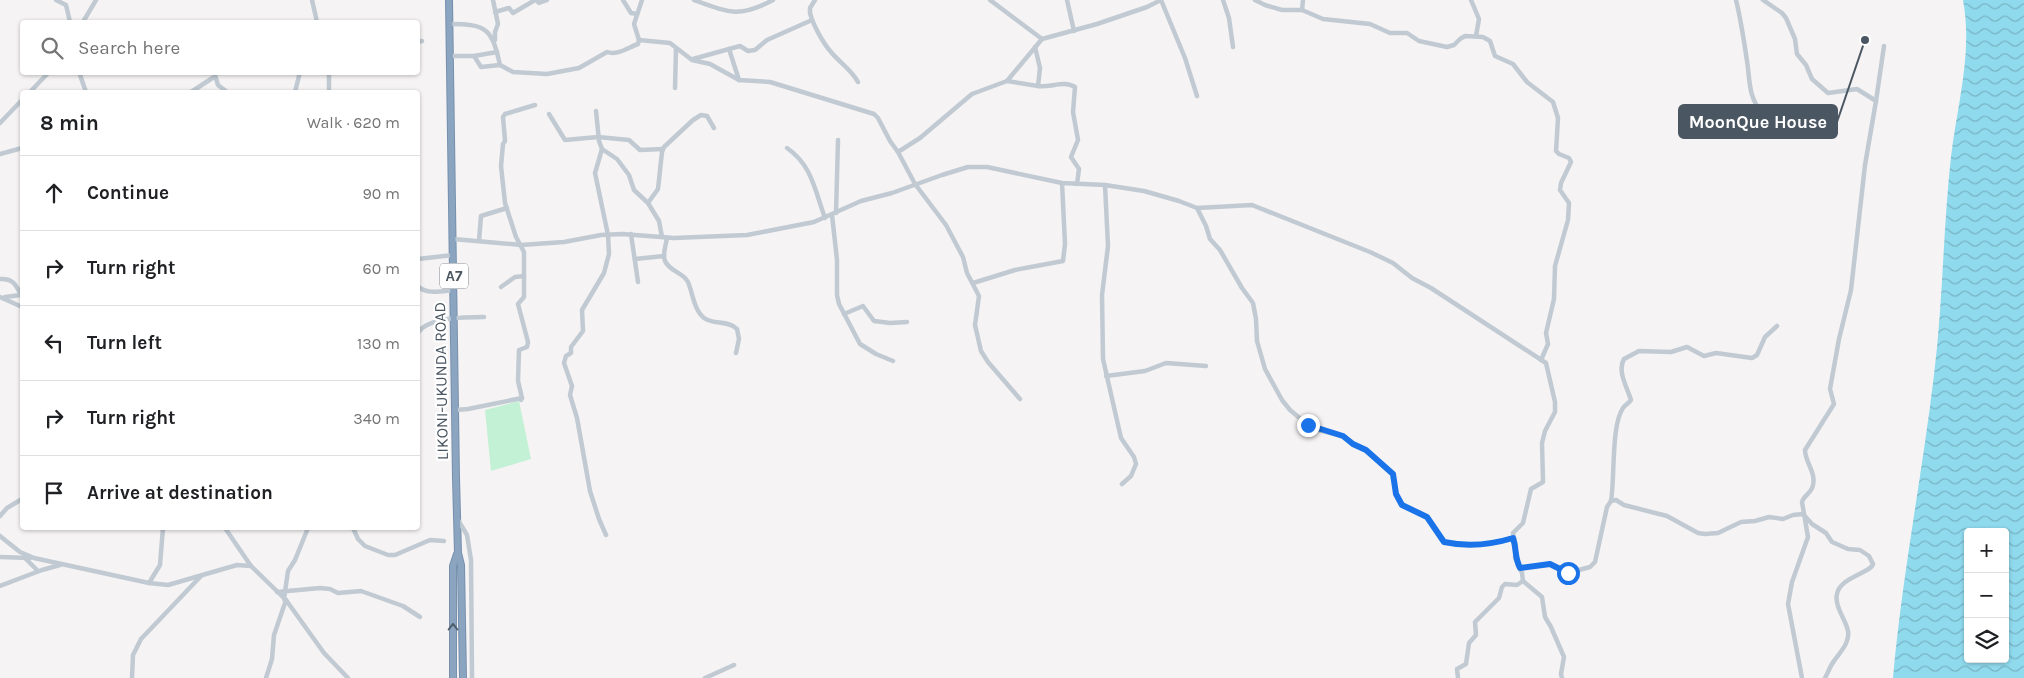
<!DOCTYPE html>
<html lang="en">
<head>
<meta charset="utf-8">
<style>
	:root { --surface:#fff; --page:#f2f2f2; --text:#202124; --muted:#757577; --line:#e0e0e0 }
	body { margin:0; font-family:Karla,sans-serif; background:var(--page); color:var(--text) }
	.controls { position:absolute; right:15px; bottom:15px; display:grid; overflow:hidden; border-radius:5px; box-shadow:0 1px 4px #0004 }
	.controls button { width:45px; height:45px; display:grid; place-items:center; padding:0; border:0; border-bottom:1px solid var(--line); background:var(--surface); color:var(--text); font:25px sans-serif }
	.stop { position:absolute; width:15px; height:15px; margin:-11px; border:4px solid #1a73e8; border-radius:50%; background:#fff }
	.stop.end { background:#1a73e8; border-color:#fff; box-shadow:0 1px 5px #0008 }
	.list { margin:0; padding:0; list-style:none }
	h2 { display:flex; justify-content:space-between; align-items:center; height:65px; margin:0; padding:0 20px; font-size:21px }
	h2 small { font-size:16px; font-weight:400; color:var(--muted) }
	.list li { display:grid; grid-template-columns:32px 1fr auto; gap:15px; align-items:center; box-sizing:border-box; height:75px; padding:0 20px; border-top:1px solid var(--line) }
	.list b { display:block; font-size:19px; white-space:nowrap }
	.list em { font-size:16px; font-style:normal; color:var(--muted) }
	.icon { flex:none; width:28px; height:28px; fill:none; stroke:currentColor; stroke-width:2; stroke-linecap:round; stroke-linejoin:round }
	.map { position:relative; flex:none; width:2024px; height:678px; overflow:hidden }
	.search { position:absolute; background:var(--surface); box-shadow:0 1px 4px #0004; left:20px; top:20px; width:400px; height:55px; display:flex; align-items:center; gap:12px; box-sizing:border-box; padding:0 18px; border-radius:5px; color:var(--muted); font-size:19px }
	.panel { position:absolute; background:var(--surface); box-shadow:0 1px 4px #0004; left:20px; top:90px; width:400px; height:440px; border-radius:5px }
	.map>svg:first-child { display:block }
</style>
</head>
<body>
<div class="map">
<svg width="2024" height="678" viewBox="0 0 2024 678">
	<defs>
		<pattern id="water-waves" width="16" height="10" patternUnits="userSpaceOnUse" patternTransform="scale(1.25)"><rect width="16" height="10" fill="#90daee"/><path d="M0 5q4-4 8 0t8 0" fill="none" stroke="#78b4c4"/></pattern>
	</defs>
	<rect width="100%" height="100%" fill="#f5f3f3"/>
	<polygon fill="#c3f1d5" points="519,401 531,459 491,471 485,410"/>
	<path fill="url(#water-waves)" fill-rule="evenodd" d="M1963,0H2024V678H1893C1902,576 1922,476 1934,375C1943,303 1943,229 1951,157C1957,105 1973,53 1963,0ZM1968,532H2005V659H1968Z"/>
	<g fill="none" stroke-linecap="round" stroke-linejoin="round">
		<g stroke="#7690ad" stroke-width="8">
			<g id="highway">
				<polyline points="449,0 456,478 458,553 461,565 463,678"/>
				<polyline points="453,678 453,566 457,554"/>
			</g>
		</g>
		<g stroke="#c1cad2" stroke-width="4.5">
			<polyline points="56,0 66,5 70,22"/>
			<polyline points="312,0 317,22"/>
			<polyline points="493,0 498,24 495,32 495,40"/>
			<polyline points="536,0 539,3 547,0"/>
			<polyline points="623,0 631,13 637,14"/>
			<path d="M694,0C729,13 739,18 773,0"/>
			<path d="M815,0L810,8V13C813,25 823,43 831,52C840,63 851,69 858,82"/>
			<polyline points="990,0 1042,39"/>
			<polyline points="1067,0 1074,31"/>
			<polyline points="1161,0 1185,58 1197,96"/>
			<polyline points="1223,0 1229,18 1233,47"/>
			<polyline points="1255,0 1265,5 1282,10 1302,10 1323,19 1370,24 1390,33 1407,33 1419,41 1447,47 1454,45 1460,39 1465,36 1483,37 1490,41 1495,56 1513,64 1527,82 1553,102 1558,118 1556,151 1559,154 1569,158 1571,162 1561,183 1560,190 1569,203 1568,220 1555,266 1554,299 1546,333 1548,344 1541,360"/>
			<polyline points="1471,0 1479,19 1476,36"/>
			<path d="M1736,0C1741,20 1744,41 1747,61C1750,79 1748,98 1762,112"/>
			<path d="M1763,0L1782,13L1786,18L1795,39L1797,54L1806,65L1812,79L1828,93L1857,89L1876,101L1865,165L1851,290L1839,339L1830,389L1834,404L1805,450C1805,462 1816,472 1813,485C1812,493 1804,495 1802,502L1808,537L1792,582L1788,604L1802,678"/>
			<polyline points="1302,10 1303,0"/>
			<polyline points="495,12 509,8 513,13 535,0"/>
			<polyline points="83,22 96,0"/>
			<path d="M450,24C487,24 492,29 500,65"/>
			<polyline points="639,40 634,24 642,0"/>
			<polyline points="418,42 422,41"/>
			<path d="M1035,47L1040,68L1038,86C1050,88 1064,80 1075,87L1073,112L1078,140L1071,157L1079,169L1077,184"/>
			<polyline points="729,49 739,80"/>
			<polyline points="451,56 474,56 497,52"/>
			<path d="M474,56L481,67L500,65L513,72L547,74L579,68L607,52C617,56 629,47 638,44L639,40L670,43L692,60L710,64L739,80L770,82L874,114L878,118L890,141L898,152L915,184L946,225L963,257L967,273L979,296L975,325L981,351L988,362L1020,399"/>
			<polyline points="693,59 740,46 748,51 755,50 767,40 812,20"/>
			<polyline points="79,72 86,92"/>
			<polyline points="214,72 218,85 227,92"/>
			<polyline points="329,72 329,92"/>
			<polyline points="1007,81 1038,86"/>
			<polyline points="675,88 676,49"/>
			<polyline points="30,92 49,72"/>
			<polyline points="191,92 214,77"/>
			<polyline points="295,92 300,72"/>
			<polyline points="1876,101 1884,46"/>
			<polyline points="596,111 599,141 602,149 617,159 629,175 634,190 648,203 659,221 662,237"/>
			<polyline points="549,114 565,140 598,137 629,140 640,150 663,149"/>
			<polyline points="0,123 22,100"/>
			<path d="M787,148C812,165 815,191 825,218"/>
			<polyline points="602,149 595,173 608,235 609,254 604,273 582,310 583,331 571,347 571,353 566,356 564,363 572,386 570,395 577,418 590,491 599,519 606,535"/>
			<polyline points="898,152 920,138 972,94 1007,81 1042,39 1097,24 1147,7 1161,0"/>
			<polyline points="0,154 22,148"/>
			<polyline points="1105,185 1108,246 1102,295 1103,359 1121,438 1134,457 1136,464 1131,476 1122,484"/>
			<polyline points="648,203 658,189 662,152 664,147 693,120 701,115 707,116 714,128"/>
			<path d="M1197,208L1206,226L1210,239L1220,250L1242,288L1253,303L1256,319L1257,341L1265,369L1282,400L1290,410L1308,425L1318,430L1343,436L1353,445L1366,450L1393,474L1396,494L1401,505L1427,517L1444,542C1468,548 1490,545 1513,538"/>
			<polyline points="836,213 838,140"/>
			<polyline points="832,215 837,260 837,295 839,304 860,344 876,354 893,361"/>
			<polyline points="631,234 638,282"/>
			<path d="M667,238C666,245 662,254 665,261C670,272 683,272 688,282C693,294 694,310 704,318C714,325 728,320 737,329L739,339L736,353"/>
			<polyline points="453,239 521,245 564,242 601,235 622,234 674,238 747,235 814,222 861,201 892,193 942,175 968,167 987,167 1062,183 1105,185 1144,191 1179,201 1197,208 1252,205 1370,252 1393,263 1412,278 1431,288 1546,363 1555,402 1555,412 1545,431 1542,443 1543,482 1531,489 1523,523 1513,533 1516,546 1515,558 1522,573 1523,581 1517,585 1505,584 1502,587 1499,598 1475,622 1476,635 1469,643 1466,664 1457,669 1458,678"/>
			<polyline points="479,241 481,216 507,208"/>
			<polyline points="418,259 453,255"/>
			<polyline points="635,259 664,256"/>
			<path d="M0,279C15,278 16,287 22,296"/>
			<polyline points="973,283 1015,270 1063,261 1065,244 1062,183"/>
			<path d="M418,286C426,295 442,291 454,290"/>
			<polyline points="501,287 515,277 524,276"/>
			<polyline points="0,297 22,307"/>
			<polyline points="5,297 21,295"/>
			<polyline points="844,314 863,306 874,321 890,323 907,322"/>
			<path d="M418,333C427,317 467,317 484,317"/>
			<polyline points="1106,376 1145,371 1166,363 1206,366"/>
			<polyline points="521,400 522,398 518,381 519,350 527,347 528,342 518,304 524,297 524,252 516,237 505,203 501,166 503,144 505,141 503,117 505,114 535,105"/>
			<polyline points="456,410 468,409 522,398"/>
			<path d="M1611,501C1615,478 1611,425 1623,408C1625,405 1629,403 1631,400C1627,387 1617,371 1624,359L1639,351L1671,352L1687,347L1704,356L1716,353L1752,358L1757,355L1765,337L1777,326"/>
			<polyline points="0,516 7,508 22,499"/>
			<polyline points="458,520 467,535 471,560 472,678"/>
			<polyline points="225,528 251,566 286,600 324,653 348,678"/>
			<polyline points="353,528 358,539 365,546 388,555 395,555 430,540 444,541"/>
			<polyline points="0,536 20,552 34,558 149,583 168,585 237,565 251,566"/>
			<polyline points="0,557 30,558"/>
			<polyline points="24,557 38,571"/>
			<path d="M1520,568L1550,564L1568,573L1590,567L1595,562L1607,507L1611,501L1616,500L1624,505L1667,516L1698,533L1705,534L1718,533L1741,522L1755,521L1769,517L1783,519L1793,515L1803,514L1812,524L1826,533L1832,542L1848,549L1860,550L1869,556L1873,564C1871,573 1840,577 1837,594C1834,606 1846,620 1848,631C1850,643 1840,652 1834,661C1830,666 1828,673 1825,678"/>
			<polyline points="1523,581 1542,597 1545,617 1551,627 1564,657 1561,674 1562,678"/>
			<polyline points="149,583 160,565 163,528"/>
			<polyline points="0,586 42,570 60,565"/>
			<polyline points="277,592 320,588 330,589 338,593 361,591 403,606 420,617"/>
			<polyline points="284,599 288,571 295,560 308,528"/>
			<polyline points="132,678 133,655 141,639 201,576"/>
			<polyline points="266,678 272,659 274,635 286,600"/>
			<polyline points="705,678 734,665"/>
		</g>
		<use href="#highway" stroke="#8ba5c1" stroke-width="6"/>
	</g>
	<defs><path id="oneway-chevron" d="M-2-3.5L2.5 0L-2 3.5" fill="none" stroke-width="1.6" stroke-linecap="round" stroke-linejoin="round" transform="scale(1.25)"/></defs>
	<use stroke="#505e6b" href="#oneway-chevron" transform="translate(453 627) rotate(-90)"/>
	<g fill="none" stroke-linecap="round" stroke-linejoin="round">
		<path stroke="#1a73e8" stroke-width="6" d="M1308,425L1343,436L1353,444L1366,450L1393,474L1396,494L1402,505L1427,517L1444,542C1468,547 1490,545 1513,538C1517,550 1514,556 1520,568L1550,564L1568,573"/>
	</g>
	<g text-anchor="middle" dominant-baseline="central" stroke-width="4.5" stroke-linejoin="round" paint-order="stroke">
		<rect fill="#fff" stroke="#808990" stroke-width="1" x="440" y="263.5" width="28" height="25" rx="4"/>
		<g font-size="15" font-weight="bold" fill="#4a5661">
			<text x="454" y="276">A7</text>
		</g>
		<g font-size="16" fill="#4a5661" stroke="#fff">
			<text transform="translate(441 381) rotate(-91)">LIKONI-UKUNDA ROAD</text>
		</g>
	</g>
	<path fill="none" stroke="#4a5661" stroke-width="2" d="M1865 40L1837 122"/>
	<circle fill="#4a5661" stroke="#fff" stroke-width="2" cx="1865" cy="40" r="5"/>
	<rect fill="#4a5661" stroke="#4a5661" stroke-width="2" x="1679" y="105" width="158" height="33" rx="5"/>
	<g font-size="18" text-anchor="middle" font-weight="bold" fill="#fff">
		<text x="1758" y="128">MoonQue House</text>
	</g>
</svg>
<div class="controls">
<button>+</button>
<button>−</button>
<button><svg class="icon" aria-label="layers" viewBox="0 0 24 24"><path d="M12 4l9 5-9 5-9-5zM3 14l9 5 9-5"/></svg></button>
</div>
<div class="stop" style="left:1568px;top:573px"></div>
<div class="stop end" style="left:1308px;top:425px"></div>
<div class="search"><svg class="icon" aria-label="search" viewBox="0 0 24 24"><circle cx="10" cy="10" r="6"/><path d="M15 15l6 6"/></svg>Search here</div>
<section class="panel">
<h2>8 min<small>Walk · 620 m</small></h2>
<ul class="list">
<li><svg class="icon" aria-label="ahead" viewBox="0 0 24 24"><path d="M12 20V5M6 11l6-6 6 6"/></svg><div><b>Continue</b></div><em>90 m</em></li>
<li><svg class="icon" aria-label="right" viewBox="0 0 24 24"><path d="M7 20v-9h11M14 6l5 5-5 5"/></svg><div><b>Turn right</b></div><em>60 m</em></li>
<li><svg class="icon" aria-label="left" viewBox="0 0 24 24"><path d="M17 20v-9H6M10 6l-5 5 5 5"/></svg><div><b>Turn left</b></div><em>130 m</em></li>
<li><svg class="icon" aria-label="right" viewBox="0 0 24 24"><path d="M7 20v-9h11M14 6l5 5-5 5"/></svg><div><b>Turn right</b></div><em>340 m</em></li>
<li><svg class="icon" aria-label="arrive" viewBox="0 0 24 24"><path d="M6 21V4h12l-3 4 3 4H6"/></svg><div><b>Arrive at destination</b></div></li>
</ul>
</section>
</div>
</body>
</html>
